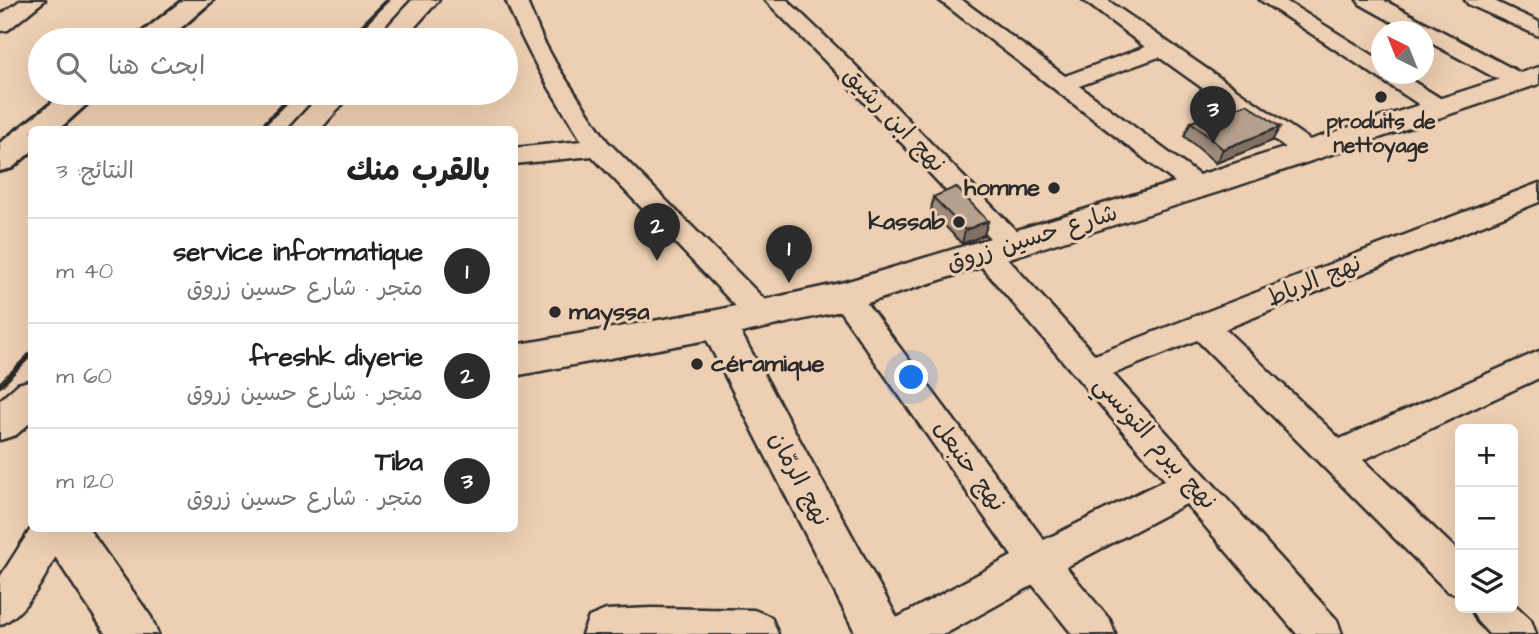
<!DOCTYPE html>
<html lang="ar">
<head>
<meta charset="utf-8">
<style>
	:root { --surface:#fff; --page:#f2f2f2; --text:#222; --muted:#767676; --line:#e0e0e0; --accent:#2b2b2b }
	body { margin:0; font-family:"Architects Daughter","Playpen Sans Arabic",sans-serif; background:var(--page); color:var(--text); direction:rtl }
	.controls { position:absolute; right:21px; bottom:21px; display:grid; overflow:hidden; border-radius:10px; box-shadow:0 7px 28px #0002 }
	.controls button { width:63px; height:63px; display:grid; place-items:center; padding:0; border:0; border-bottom:2px solid var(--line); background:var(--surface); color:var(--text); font:35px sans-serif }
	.compass { position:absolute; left:1371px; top:21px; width:63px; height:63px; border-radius:50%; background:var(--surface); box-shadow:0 7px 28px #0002; rotate:317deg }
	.you { position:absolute; left:912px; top:378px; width:24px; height:24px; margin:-18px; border:5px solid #fff; border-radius:50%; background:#1a73e8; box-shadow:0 0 0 10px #1a73e833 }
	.badge { display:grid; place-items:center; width:46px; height:46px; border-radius:50%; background:var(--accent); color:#fff; font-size:23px; font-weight:700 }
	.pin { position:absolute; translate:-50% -58px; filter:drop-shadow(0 2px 4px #0008) }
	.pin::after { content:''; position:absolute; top:37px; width:24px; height:21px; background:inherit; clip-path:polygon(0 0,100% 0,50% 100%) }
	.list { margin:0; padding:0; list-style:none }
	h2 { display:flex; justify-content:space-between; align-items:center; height:91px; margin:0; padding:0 28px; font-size:30px }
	h2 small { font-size:23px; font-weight:400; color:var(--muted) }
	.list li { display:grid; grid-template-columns:46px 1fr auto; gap:21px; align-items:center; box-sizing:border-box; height:105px; padding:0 28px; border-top:2px solid var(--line) }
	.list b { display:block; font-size:26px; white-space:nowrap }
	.list p { margin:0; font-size:23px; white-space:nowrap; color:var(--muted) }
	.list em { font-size:23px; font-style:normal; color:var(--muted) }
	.icon { flex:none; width:38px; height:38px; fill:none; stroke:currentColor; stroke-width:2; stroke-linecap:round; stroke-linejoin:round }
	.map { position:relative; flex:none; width:1539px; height:634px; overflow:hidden; direction:ltr }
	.search { position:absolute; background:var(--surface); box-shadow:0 7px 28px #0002; left:28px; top:28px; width:490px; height:77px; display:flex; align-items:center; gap:18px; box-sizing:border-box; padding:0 24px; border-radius:38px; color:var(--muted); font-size:26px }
	.panel { position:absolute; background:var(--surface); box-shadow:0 7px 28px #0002; left:28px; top:126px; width:490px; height:406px; border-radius:10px; direction:rtl }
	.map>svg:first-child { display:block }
</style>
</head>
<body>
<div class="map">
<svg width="1539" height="634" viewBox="0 0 1539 634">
	<rect width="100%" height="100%" fill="#edcfb3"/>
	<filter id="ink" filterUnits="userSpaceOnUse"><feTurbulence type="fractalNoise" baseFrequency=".0143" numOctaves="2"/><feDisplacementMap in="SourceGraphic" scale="14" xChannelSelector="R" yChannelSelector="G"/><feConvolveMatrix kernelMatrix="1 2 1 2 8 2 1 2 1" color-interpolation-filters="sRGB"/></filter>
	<g filter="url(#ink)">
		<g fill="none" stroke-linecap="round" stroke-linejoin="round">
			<g stroke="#2b2b2b" stroke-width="5">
				<g id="minor">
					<polygon points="21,0 45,0 8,30 0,31 0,15"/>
					<path d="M506,0H526L543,40L559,69L607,141L771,306L776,314L771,322L761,325L751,322L592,156L514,164V148L582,141C553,95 525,51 506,0Z"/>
					<polygon points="765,0 787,0 852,62 1021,236 1025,243 1021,250 1011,253 1001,250 836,72"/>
					<polygon points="939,0 962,0 1065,76 1145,47 1083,0 1107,0 1317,145 1320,151 1317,157 1308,159 1299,157 1159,57 1079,86 1207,181 1211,187 1207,193 1198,196 1189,193"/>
					<polygon points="1260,0 1284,0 1382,61 1382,74 1401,74 1448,103 1452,108 1448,113 1440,115 1432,113"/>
					<polygon points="1357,0 1383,0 1528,77 1531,82 1528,87 1512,87 1424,39 1424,32 1410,32 1360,4"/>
					<polygon points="1465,0 1492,0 1539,22 1539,36 1468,4"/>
					<polygon points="1539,183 1539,202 1225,329 1340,439 1539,351 1539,378 1363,460 1460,553 1460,596 1447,591 1197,340 1113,374 1337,620 1342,634 1297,634 1186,504 1066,567 1110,620 1115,634 1072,634 1033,585 945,634 888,634 893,620 1012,556 835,304 830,296 835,288 845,285 855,288 1044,540 1165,480 976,260 972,253 976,246 986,243 996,246 1095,355"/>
					<path d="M32,527L69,528C55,559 31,612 0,625V577Z"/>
					<polygon points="1513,603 1531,620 1536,634 1489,634 1477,621 1471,608 1513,608"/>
				</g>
			</g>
			<g stroke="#2b2b2b" stroke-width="5">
				<g id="tertiary">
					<polygon points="412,0 439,0 403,40 375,40"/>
					<polygon points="1539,67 1539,84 1234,187 845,310 741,333 906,634 856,634 707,340 514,376 514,345 717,310 845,282 1212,171"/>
					<polygon points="322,93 352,93 320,130 288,130"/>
					<polygon points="32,380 32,421 16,435 0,440 0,400 18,384"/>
					<polygon points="40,528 88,528 151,617 158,634 106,634 46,543"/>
					<polygon points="651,608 754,610 771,617 778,634 582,634 589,617 606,610"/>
				</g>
			</g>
			<g stroke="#2b2b2b" stroke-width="6">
				<g id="primary">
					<polygon points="183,0 213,0 167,40 136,40 140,34"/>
					<polygon points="65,93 99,93 58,130 32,130 32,151 12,168 0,171 0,143"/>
				</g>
			</g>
			<use href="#minor" fill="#edcfb3" fill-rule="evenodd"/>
			<use href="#tertiary" fill="#edcfb3" fill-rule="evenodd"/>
			<use href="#primary" fill="#edcfb3" fill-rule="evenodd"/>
			<g stroke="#2b2b2b" stroke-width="4.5">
				<polyline points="348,40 388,0"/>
				<polyline points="258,130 295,93"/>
			</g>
			<polyline stroke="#2b2b2b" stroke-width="5" points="7,378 32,353"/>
			<polyline stroke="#2b2b2b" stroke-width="6" points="0,385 9,376"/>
		</g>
		<g fill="#9d8a7a" stroke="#2b2b2b" stroke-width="2">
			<polygon points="1191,122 1272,141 1216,163 1184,136"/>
			<polygon points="933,197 988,221 984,235 962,244 931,211"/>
		</g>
		<g fill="#807163" stroke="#2b2b2b" stroke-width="2">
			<polygon points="1280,127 1272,141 1216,163 1223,149"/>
			<polygon points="988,221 984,235 962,244 965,230"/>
		</g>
		<g fill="#b7a18e" stroke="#2b2b2b" stroke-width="2">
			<polygon points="1247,104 1280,127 1223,149 1191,122"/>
			<polygon points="956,187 988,221 965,230 933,197"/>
		</g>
	</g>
	<g fill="#2b2b2b" stroke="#edcfb3" stroke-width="2.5">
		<circle cx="1381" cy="97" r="7"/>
		<circle cx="1054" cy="188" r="7"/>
		<circle cx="959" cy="222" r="7"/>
		<circle cx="555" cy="312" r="7"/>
		<circle cx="697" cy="364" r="7"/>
	</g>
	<g text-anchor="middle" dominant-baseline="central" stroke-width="6" stroke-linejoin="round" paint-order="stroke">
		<g font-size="21" font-weight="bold" fill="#2b2b2b" stroke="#edcfb3">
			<text x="1381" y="121">produits de<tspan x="1381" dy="24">nettoyage</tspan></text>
		</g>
		<g font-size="24" fill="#2b2b2b" stroke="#edcfb3">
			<text transform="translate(894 120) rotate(46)">نهج ابن رشيق</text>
			<text transform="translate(1032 238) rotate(-17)">شارع حسين زروق</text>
			<text transform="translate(1314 281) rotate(-22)">نهج الرباط</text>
			<text transform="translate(1155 443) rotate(48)">نهج بيرم التونسي</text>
			<text transform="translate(969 466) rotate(54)">نهج حنبعل</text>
			<text transform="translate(799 479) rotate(62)">نهج الرمّان</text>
		</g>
		<g font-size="24" font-weight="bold" fill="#2b2b2b" stroke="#edcfb3" text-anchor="end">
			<text x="1040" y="188">homme</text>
			<text x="945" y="222">kassab</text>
			<text x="569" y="312" text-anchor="start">mayssa</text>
			<text x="711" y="364" text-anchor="start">céramique</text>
		</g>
	</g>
</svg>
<div class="controls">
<button>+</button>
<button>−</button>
<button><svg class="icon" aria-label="layers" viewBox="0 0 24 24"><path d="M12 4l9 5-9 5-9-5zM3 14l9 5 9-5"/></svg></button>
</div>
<svg class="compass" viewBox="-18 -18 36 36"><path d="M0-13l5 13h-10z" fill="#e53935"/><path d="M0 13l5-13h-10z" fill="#767676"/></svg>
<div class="you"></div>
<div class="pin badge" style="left:789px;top:283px">1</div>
<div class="pin badge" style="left:657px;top:261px">2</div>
<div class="pin badge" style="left:1213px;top:144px">3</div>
<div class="search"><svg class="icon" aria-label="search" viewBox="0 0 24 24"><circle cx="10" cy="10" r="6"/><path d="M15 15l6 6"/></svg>ابحث هنا</div>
<section class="panel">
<h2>بالقرب منك<small>النتائج: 3</small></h2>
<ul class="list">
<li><span class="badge">1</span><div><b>service informatique</b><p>متجر · شارع حسين زروق</p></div><em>40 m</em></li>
<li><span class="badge">2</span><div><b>freshk diyerie</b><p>متجر · شارع حسين زروق</p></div><em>60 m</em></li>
<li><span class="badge">3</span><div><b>Tiba</b><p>متجر · شارع حسين زروق</p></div><em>120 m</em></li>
</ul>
</section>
</div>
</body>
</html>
